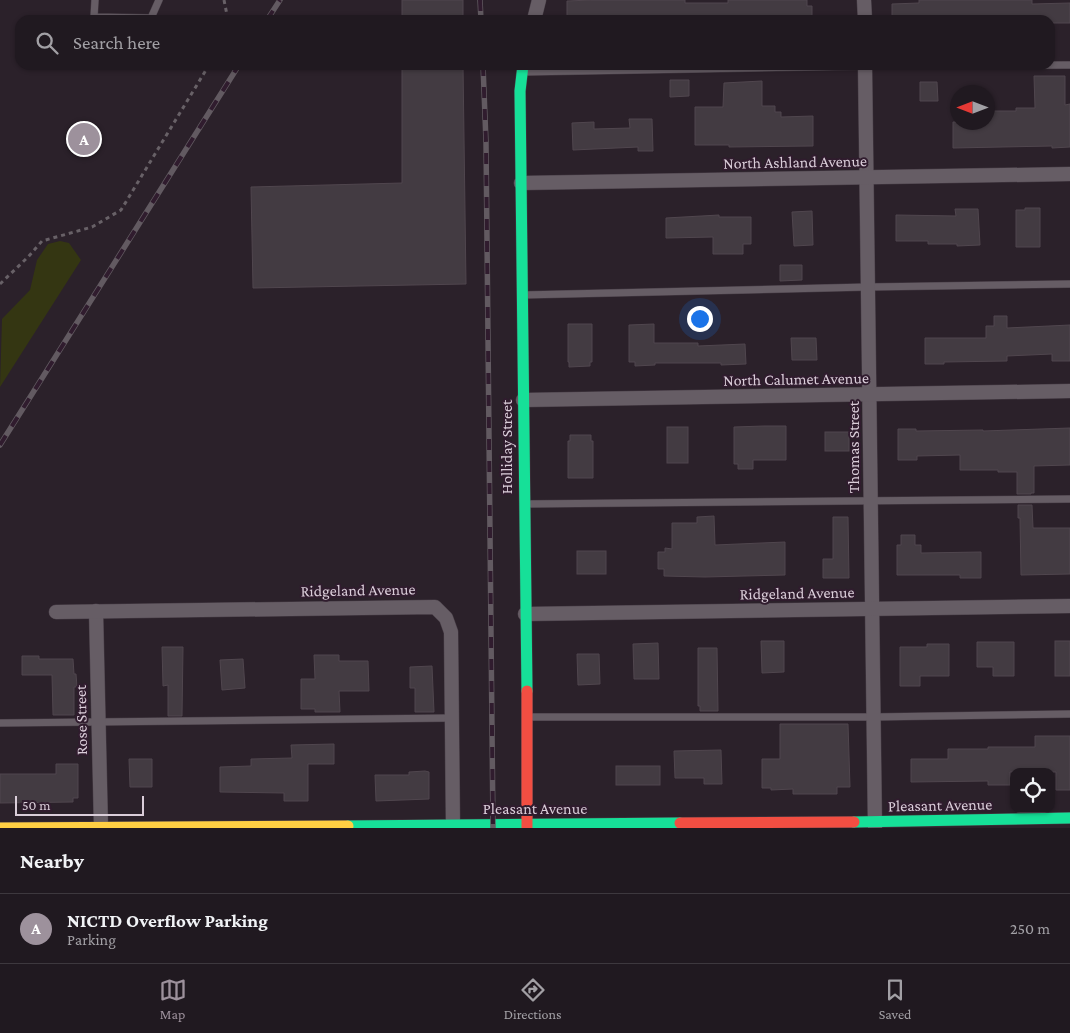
<!DOCTYPE html>
<html lang="en">
<head>
<meta charset="utf-8">
<style>
	:root { --surface:#201920; --page:#2d262d; --text:#f1f3f6; --muted:#a2a0a5; --line:#3d383e; --accent:#9d919c }
	body { margin:0; font-family:"Crimson Pro",serif; background:var(--page); color:var(--text) }
	.controls { position:absolute; right:15px; bottom:15px; display:grid; overflow:hidden; border-radius:10px; box-shadow:0 1px 4px #0004 }
	.controls button { width:45px; height:45px; display:grid; place-items:center; padding:0; border:0; border-bottom:1px solid var(--line); background:var(--surface); color:var(--text); font:25px sans-serif }
	.compass { position:absolute; left:950px; top:85px; width:45px; height:45px; border-radius:50%; background:var(--surface); box-shadow:0 1px 4px #0004; rotate:270deg }
	.scale { position:absolute; left:15px; bottom:12px; width:129px; box-sizing:border-box; padding-left:5px; border:2px solid #dacdd9; border-top:0; font-size:14px; line-height:18px; white-space:nowrap; color:#dacdd9; -webkit-text-stroke:4px #301c2e; paint-order:stroke }
	.you { position:absolute; left:699px; top:318px; width:18px; height:18px; margin:-12px; border:4px solid #fff; border-radius:50%; background:#1a73e8; box-shadow:0 0 0 8px #1a73e833 }
	.badge { display:grid; place-items:center; width:32px; height:32px; border-radius:50%; background:var(--accent); color:#fff; font-size:16px; font-weight:700 }
	.pin { position:absolute; translate:-50% -50%; border:2px solid #fff; box-shadow:0 1px 5px #0006 }
	.list { margin:0; padding:0; list-style:none }
	h2 { display:flex; justify-content:space-between; align-items:center; height:65px; margin:0; padding:0 20px; font-size:21px }
	h2 small { font-size:16px; font-weight:400; color:var(--muted) }
	.list li { display:grid; grid-template-columns:32px 1fr auto; gap:15px; align-items:center; box-sizing:border-box; height:70px; padding:0 20px; border-top:1px solid var(--line) }
	.list b { display:block; font-size:19px; white-space:nowrap }
	.list p { margin:0; font-size:16px; white-space:nowrap; color:var(--muted) }
	.list em { font-size:16px; font-style:normal; color:var(--muted) }
	.icon { flex:none; width:28px; height:28px; fill:none; stroke:currentColor; stroke-width:2; stroke-linecap:round; stroke-linejoin:round }
	.map { position:relative; flex:none; width:1070px; height:828px; overflow:hidden }
	.search { position:absolute; background:var(--surface); box-shadow:0 1px 4px #0004; left:15px; right:15px; top:15px; height:55px; display:flex; align-items:center; gap:12px; box-sizing:border-box; padding:0 18px; border-radius:15px; color:var(--muted); font-size:19px }
	.sheet { height:135px; background:var(--surface) }
	nav { display:flex; justify-content:space-around; align-items:center; box-sizing:border-box; height:70px; border-top:1px solid var(--line); background:var(--surface); font-size:14px; color:var(--muted) }
	nav a { display:grid; justify-items:center; gap:2px }
	nav .on { color:var(--accent) }
	.map>svg:first-child { display:block }
</style>
</head>
<body>
<div class="map">
<svg width="1070" height="828" viewBox="0 0 1070 828">
	<rect width="100%" height="100%" fill="#2b212a"/>
	<polygon fill="#343612" points="60,241 69,243 81,260 0,387 2,319 30,290 37,260 48,244"/>
	<g fill="#433b42" stroke="#50464e">
		<rect x="402" y="0" width="61" height="20"/>
		<polygon points="591,0 685,0 685,3 728,3 728,0 807,0 807,6 812,6 812,20 567,20 567,1"/>
		<polygon points="919,0 1032,0 1032,4 1070,3 1070,23 1050,23 1050,20 892,20 892,4 919,3"/>
		<polygon points="402,65 463,65 466,284 253,288 251,187 402,183"/>
		<polygon points="1034,76 1065,76 1065,105 1070,104 1070,147 1052,148 1052,146 953,148 953,122 988,122 988,111 1016,111 1016,108 1035,108"/>
		<polygon points="670,80 689,80 689,96 670,97"/>
		<polygon points="762,81 762,106 775,106 775,112 781,112 781,117 813,116 813,146 729,147 729,145 695,145 695,107 723,107 724,83"/>
		<polygon points="920,82 937,82 938,101 920,101"/>
		<polygon points="629,119 652,119 653,151 638,151 638,147 573,150 572,123 594,122 594,129 630,128"/>
		<polygon points="1025,208 1040,208 1040,247 1016,247 1016,210 1025,210"/>
		<polygon points="955,209 978,209 980,245 957,246 957,244 928,244 928,241 896,241 896,215 956,216"/>
		<polygon points="812,211 813,245 794,246 792,212"/>
		<polygon points="719,215 719,217 751,217 751,244 743,244 743,254 713,254 713,237 666,238 666,218"/>
		<polygon points="780,265 802,265 802,280 780,281"/>
		<polygon points="994,316 1007,316 1007,328 1070,325 1070,361 1052,361 1052,354 1007,356 1007,361 944,362 944,364 925,364 925,338 986,338 986,326 994,326"/>
		<polygon points="568,324 592,324 592,362 590,362 590,366 569,367 569,362 568,362"/>
		<polygon points="654,324 654,343 698,343 698,346 745,344 746,364 721,365 721,363 655,363 655,365 635,366 635,362 629,362 629,325"/>
		<polygon points="791,338 816,338 817,360 792,360"/>
		<polygon points="764,426 786,426 786,460 753,460 753,469 738,469 738,464 734,464 734,427"/>
		<rect x="667" y="427" width="21" height="36"/>
		<polygon points="1070,428 1070,465 1034,466 1034,493 1031,493 1031,494 1017,494 1017,472 998,472 998,470 960,470 960,455 917,456 917,460 898,460 898,429 916,429 916,431 983,430 983,431"/>
		<rect x="825" y="432" width="24" height="19"/>
		<polygon points="570,435 591,435 591,441 593,441 593,478 568,478 568,441 570,441"/>
		<polygon points="1018,505 1032,505 1033,528 1070,528 1070,574 1021,575 1020,518 1018,518"/>
		<polygon points="714,516 715,545 785,542 785,575 705,577 664,576 664,569 658,569 658,552 665,552 665,548 672,549 672,523 697,523 697,517"/>
		<polygon points="833,517 848,517 849,578 823,578 823,559 833,559"/>
		<polygon points="901,535 915,535 915,545 921,545 921,553 981,552 981,578 960,578 960,575 897,575 897,545 901,545"/>
		<rect x="577" y="551" width="29" height="23"/>
		<polygon points="761,641 784,641 784,672 762,673"/>
		<rect x="1055" y="641" width="15" height="35"/>
		<polygon points="977,642 1014,642 1014,676 993,676 993,667 977,667"/>
		<polygon points="658,643 659,679 634,679 633,644"/>
		<polygon points="927,644 949,644 949,676 920,676 920,686 900,686 900,647 927,647"/>
		<polygon points="162,647 183,647 182,716 168,716 168,685 163,686"/>
		<polygon points="698,648 717,648 718,711 700,711 700,706 698,706"/>
		<polygon points="577,654 599,654 600,684 578,685"/>
		<polygon points="314,655 339,655 339,661 368,661 369,691 339,691 340,712 315,712 315,709 301,709 301,679 315,679"/>
		<polygon points="22,656 39,656 39,659 73,659 74,674 76,674 77,687 74,687 74,715 53,715 52,675 22,675"/>
		<polygon points="243,659 245,688 222,690 220,660"/>
		<polygon points="432,666 434,712 415,712 415,688 410,688 410,667"/>
		<polygon points="780,724 848,724 850,787 837,787 837,794 793,794 793,789 771,790 771,788 762,788 762,759 780,759"/>
		<polygon points="1035,736 1070,736 1070,790 1056,790 1056,772 1010,772 1010,785 988,785 988,781 911,782 911,759 948,759 948,749 988,749 988,747 1035,747"/>
		<polygon points="334,744 334,764 308,764 308,801 284,801 284,793 220,792 220,767 251,766 251,759 292,758 291,745"/>
		<polygon points="721,750 722,784 704,784 704,778 675,778 674,751"/>
		<polygon points="129,759 152,759 152,787 130,787"/>
		<polygon points="56,764 78,764 78,798 73,798 73,802 0,803 0,774 56,774"/>
		<rect x="616" y="766" width="44" height="19"/>
		<polygon points="425,771 429,772 429,799 376,801 375,775 409,775 409,772"/>
	</g>
	<g fill="none" stroke-linecap="round" stroke-linejoin="round">
		<g stroke="#473d46" stroke-width="8">
			<g id="lane">
				<polyline points="95,0 94,17 151,18 159,0"/>
				<polyline points="523,72 865,66 1070,65"/>
				<polyline points="522,295 868,287 1070,284"/>
				<polyline points="524,504 1070,499"/>
				<polyline points="527,717 873,717 1070,714"/>
				<polyline points="0,723 451,718"/>
			</g>
		</g>
		<g stroke="#473d46" stroke-width="15">
			<g id="street">
				<polyline points="864,0 865,20"/>
				<polyline points="534,20 539,0"/>
				<polyline points="865,65 875,828"/>
				<polyline points="521,183 1070,174"/>
				<polyline points="523,400 1070,391"/>
				<polyline points="96,611 101,828"/>
				<polyline points="56,612 435,607 446,618 451,632 453,828"/>
				<polyline points="525,614 1070,606"/>
			</g>
		</g>
		<g stroke="#473d46" stroke-width="12">
			<g id="fast">
				<polyline points="523,65 520,91 527,691"/>
				<polyline points="854,822 1070,818"/>
				<polyline points="348,826 680,823"/>
			</g>
		</g>
		<g stroke="#473d46" stroke-width="12">
			<polyline id="slow" points="0,828 348,826"/>
		</g>
		<g stroke="#473d46" stroke-width="12">
			<g id="jam">
				<polyline points="527,691 527,828"/>
				<polyline points="680,823 854,822"/>
			</g>
		</g>
		<g stroke="#686167" stroke-width="3" stroke-dasharray="4 4" stroke-linecap="butt">
			<polyline points="224,0 228,20"/>
			<polyline points="0,284 28,257 42,241 92,227 121,210 209,65"/>
		</g>
		<use href="#lane" stroke="#665d65" stroke-width="7"/>
		<use href="#street" stroke="#665d65" stroke-width="14"/>
		<use href="#fast" stroke="#16e098" stroke-width="11"/>
		<use href="#slow" stroke="#ffcf43" stroke-width="11"/>
		<use href="#jam" stroke="#f24e42" stroke-width="11"/>
		<g stroke="#625a61" stroke-width="5.5">
			<g id="rail">
				<polyline points="480,0 481,20"/>
				<polyline points="267,20 280,0"/>
				<polyline points="483,65 486,142 493,828"/>
				<polyline points="0,445 239,65"/>
			</g>
		</g>
		<use href="#rail" stroke="#301c2e" stroke-width="4" stroke-dasharray="11" stroke-linecap="butt"/>
	</g>
	<g text-anchor="middle" dominant-baseline="central" stroke-width="4" stroke-linejoin="round" paint-order="stroke">
		<g font-size="16" fill="#dacdd9" stroke="#301c2e">
			<text transform="translate(795 162) rotate(-1)">North Ashland Avenue</text>
			<text transform="translate(796 379) rotate(-1)">North Calumet Avenue</text>
			<text transform="translate(506 447) rotate(-90)">Holliday Street</text>
			<text transform="translate(853 447) rotate(-90)">Thomas Street</text>
			<text transform="translate(358 590) rotate(-1)">Ridgeland Avenue</text>
			<text transform="translate(797 593) rotate(-1)">Ridgeland Avenue</text>
			<text transform="translate(81 720) rotate(-91)">Rose Street</text>
			<text transform="translate(940 805) rotate(-1)">Pleasant Avenue</text>
			<text x="535" y="808">Pleasant Avenue</text>
		</g>
	</g>
</svg>
<div class="controls">
<button><svg class="icon" aria-label="locate" viewBox="0 0 24 24"><circle cx="12" cy="12" r="6"/><path d="M12 2v4M12 18v4M2 12h4M18 12h4"/></svg></button>
</div>
<svg class="compass" viewBox="-18 -18 36 36"><path d="M0-13l5 13h-10z" fill="#e53935"/><path d="M0 13l5-13h-10z" fill="#a2a0a5"/></svg>
<div class="scale">50 m</div>
<div class="you"></div>
<div class="pin badge" style="left:84px;top:139px">A</div>
<div class="search"><svg class="icon" aria-label="search" viewBox="0 0 24 24"><circle cx="10" cy="10" r="6"/><path d="M15 15l6 6"/></svg>Search here</div>
</div>
<section class="sheet">
<h2>Nearby<small></small></h2>
<ul class="list">
<li><span class="badge">A</span><div><b>NICTD Overflow Parking</b><p>Parking</p></div><em>250 m</em></li>
</ul>
</section>
<nav>
<a class="on"><svg class="icon" aria-label="map" viewBox="0 0 24 24"><path d="M3 6l6-2 6 2 6-2v14l-6 2-6-2-6 2zM9 4v14M15 6v14"/></svg>Map</a>
<a><svg class="icon" aria-label="directions" viewBox="0 0 24 24"><path d="M12 3l9 9-9 9-9-9zM9 14v-3h6M13 9l2 2-2 2"/></svg>Directions</a>
<a><svg class="icon" aria-label="saved" viewBox="0 0 24 24"><path d="M7 4h10v16l-5-4-5 4z"/></svg>Saved</a>
</nav>
</body>
</html>
